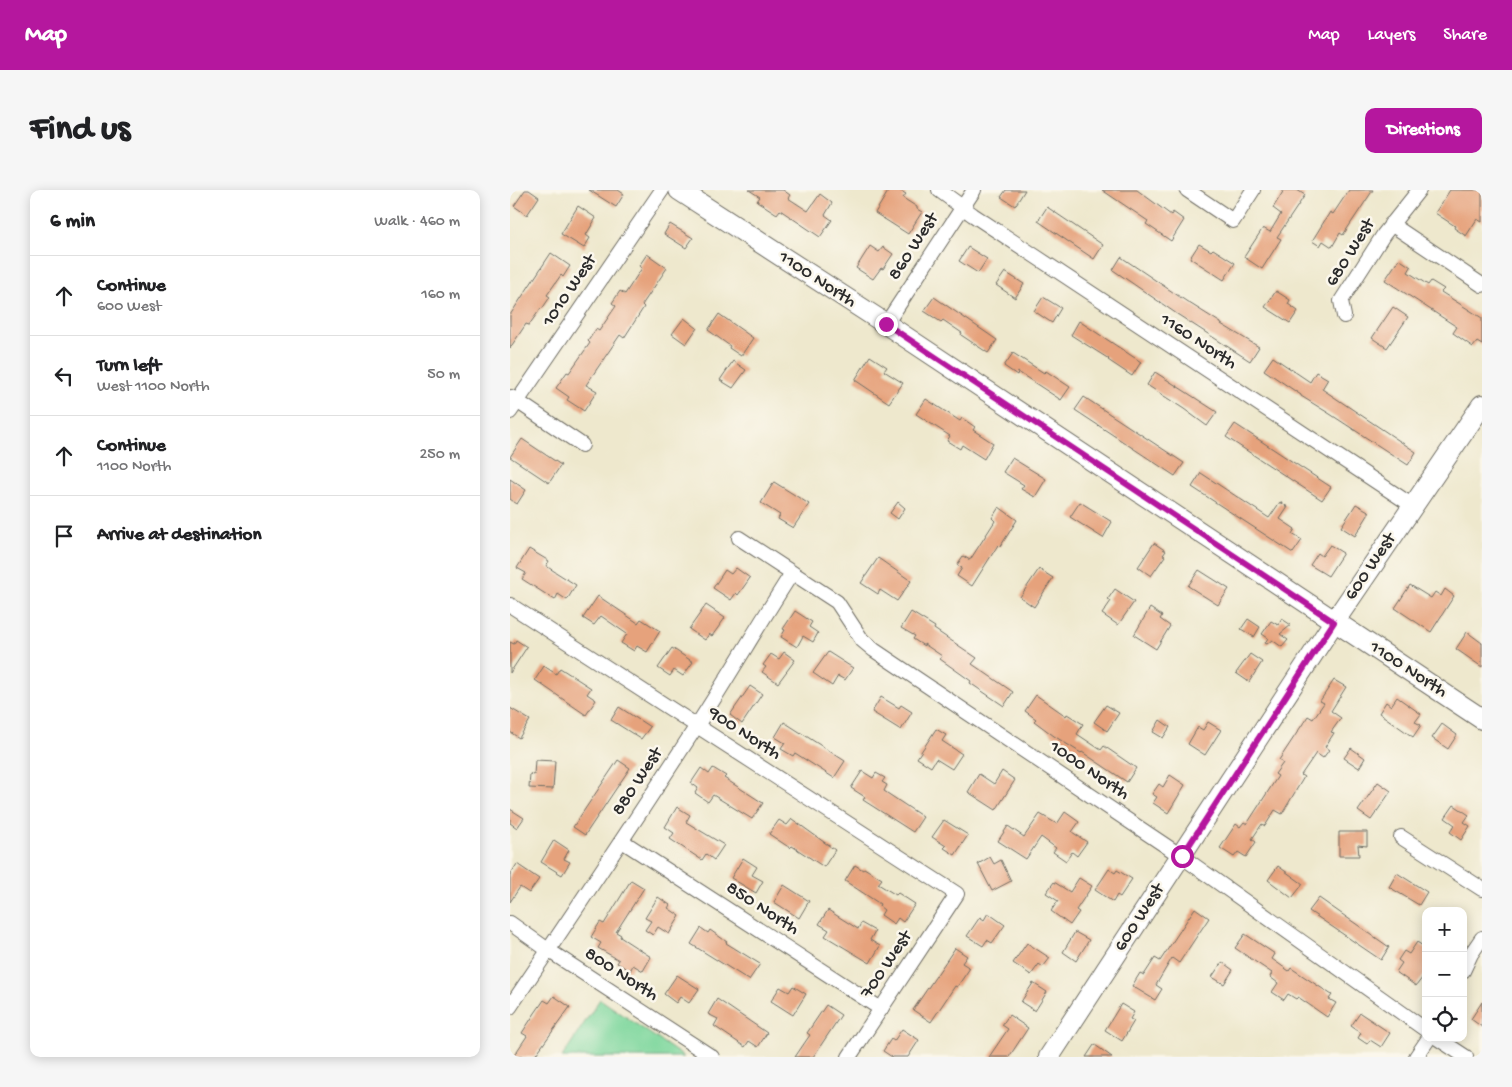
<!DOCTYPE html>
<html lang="en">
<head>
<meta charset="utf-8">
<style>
	:root { --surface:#fff; --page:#f6f6f6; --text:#202124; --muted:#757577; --line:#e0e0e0; --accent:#b5179e }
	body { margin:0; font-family:"Gochi Hand",sans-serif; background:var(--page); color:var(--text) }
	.controls { position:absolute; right:15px; bottom:15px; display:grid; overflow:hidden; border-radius:10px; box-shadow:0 2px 12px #0003 }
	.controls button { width:45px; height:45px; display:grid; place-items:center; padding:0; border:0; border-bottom:1px solid var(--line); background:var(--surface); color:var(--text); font:25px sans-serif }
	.stop { position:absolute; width:15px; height:15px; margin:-11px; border:4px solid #b5179e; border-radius:50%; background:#fff }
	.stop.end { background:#b5179e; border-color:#fff; box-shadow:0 1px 5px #0008 }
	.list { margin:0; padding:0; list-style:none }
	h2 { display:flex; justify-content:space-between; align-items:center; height:65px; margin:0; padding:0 20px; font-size:21px }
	h2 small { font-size:16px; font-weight:400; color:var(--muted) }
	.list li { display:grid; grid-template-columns:32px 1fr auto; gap:15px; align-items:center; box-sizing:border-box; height:80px; padding:0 20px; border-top:1px solid var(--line) }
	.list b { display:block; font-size:19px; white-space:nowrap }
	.list p { margin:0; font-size:16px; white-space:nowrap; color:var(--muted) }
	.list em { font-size:16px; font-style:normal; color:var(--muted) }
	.icon { flex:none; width:28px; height:28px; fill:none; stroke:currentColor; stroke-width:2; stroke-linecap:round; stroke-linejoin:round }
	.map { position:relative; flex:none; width:972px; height:867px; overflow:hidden; border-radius:10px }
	header { display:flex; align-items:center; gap:30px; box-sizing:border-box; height:70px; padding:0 25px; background:var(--accent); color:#fff }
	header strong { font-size:24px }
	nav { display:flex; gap:28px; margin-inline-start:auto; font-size:18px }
	.intro { display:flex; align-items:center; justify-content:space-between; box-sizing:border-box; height:120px; padding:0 30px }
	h1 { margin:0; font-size:35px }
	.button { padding:12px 22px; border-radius:10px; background:var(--accent); color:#fff; font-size:18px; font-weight:700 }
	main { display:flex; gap:30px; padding:0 30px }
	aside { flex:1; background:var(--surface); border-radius:10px; box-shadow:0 2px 12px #0003 }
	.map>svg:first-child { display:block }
</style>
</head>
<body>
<header>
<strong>Map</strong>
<nav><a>Map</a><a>Layers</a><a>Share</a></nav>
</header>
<div class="intro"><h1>Find us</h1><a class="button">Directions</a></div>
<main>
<aside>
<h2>6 min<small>Walk · 460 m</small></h2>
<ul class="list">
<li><svg class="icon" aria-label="ahead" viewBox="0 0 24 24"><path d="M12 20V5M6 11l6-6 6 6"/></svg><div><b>Continue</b><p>600 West</p></div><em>160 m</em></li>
<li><svg class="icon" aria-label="left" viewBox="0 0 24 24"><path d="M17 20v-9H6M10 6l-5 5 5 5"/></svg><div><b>Turn left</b><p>West 1100 North</p></div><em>50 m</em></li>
<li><svg class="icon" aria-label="ahead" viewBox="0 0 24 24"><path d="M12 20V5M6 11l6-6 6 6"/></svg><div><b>Continue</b><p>1100 North</p></div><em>250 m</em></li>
<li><svg class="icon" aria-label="arrive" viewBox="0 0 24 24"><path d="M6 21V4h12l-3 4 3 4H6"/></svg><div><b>Arrive at destination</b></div></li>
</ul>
</aside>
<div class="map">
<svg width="972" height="867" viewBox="0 0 972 867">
	<rect width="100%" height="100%" fill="#fbf7ec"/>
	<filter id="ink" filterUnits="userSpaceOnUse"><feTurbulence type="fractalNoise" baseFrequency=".02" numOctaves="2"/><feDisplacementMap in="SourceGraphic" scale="10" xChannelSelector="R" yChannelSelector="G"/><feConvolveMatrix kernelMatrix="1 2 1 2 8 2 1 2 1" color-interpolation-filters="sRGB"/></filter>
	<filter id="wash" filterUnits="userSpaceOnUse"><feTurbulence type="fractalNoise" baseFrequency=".0096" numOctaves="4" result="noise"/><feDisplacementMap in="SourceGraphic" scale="20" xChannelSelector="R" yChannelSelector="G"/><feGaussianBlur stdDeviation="1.12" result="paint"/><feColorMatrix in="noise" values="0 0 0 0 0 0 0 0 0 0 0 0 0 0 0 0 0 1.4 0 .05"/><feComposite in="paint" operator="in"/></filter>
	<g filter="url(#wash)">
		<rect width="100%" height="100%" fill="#eee8cd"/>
		<polygon fill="#7ed79d" stroke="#548164" points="90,809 174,867 52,867"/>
		<g id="blocks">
			<g fill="#e6a27b">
				<polygon points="15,0 19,0 29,7 17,25 4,16"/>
				<polygon points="79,0 108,0 114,4 106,17"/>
				<polygon points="239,0 273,0 280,5 278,8 298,21 310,4 322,13 315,25 322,30 310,47 270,20 267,24 247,11 250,7"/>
				<polygon points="379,0 389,0 396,4 393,8 407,17 407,19 412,22 398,44 365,23"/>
				<polygon points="496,0 515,0 505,16 491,7"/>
				<polygon points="592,0 627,0 661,25 663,22 674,30 661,51 636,34 638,31"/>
				<polygon points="774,0 787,0 795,5 767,47 771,49 752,79 734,67 753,38 760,42 771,24 763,18"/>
				<polygon points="839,0 863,0 833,45 830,43 822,57 813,51 810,56 802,51 820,22 823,24"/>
				<polygon points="940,0 972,0 972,32 967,29 956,46 944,38 945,36 925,23"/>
				<polygon points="68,16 86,28 76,45 80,48 74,58 51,44"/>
				<polygon points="537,17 593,55 584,69 528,31"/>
				<polygon points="160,34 183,48 176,58 154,44"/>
				<polygon points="689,54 701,61 703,59 725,73 714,90 680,68"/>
				<polygon points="360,56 369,62 373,57 383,64 373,79 371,78 363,89 346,78"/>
				<polygon points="458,57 477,69 468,83 449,71"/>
				<polygon points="41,63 60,76 53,87 51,85 37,105 40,107 32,119 31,118 19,135 16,134 0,158 0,125"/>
				<polygon points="137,64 157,78 132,115 134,117 114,148 110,145 76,195 87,201 74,221 57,210 59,207 46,198 57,182 59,183 80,153 78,151 86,139 89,141 106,116 102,113 110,101 115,104 132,78 129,76"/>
				<polygon points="611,67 676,111 711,133 711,134 749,157 740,171 667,124 603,80"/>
				<polygon points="889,69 901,77 898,82 918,95 921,91 934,99 931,102 972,128 972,155 967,152 963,157 943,143 947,137 875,90"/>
				<polygon points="495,82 514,94 505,108 486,95"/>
				<polygon points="766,101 780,110 778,114 788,121 780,133 755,117"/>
				<polygon points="424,107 487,150 478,163 451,145 452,143 433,130 431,132 414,121"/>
				<polygon points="533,107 551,118 542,133 524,121"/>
				<polygon points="883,117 898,127 877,158 862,148"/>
				<polygon points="209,124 243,148 231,166 219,158 220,156 198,140"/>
				<polygon points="174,128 187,138 176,154 162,144"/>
				<polygon points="569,131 631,172 622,186 598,170 599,169 561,145"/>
				<polygon points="503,163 534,183 536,181 560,197 551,210 508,182 507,185 494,176"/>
				<polygon points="360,166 377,177 374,181 393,193 379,213 345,190"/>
				<polygon points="763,167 800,192 806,182 818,189 812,199 906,262 898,275 820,224 791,206 791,205 754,180"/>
				<polygon points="223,171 236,180 223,198 210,190"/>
				<polygon points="645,182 707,222 697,236 674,219 637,195"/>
				<polygon points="574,207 674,273 665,286 565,220"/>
				<polygon points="416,209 450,231 452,228 465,237 463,240 483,253 474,269 452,255 450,259 437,251 440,246 406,224"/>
				<polygon points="725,234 821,297 812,310 716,247"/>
				<polygon points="12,249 51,275 39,293 0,267"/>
				<polygon points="502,268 536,289 525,307 511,299 514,295 493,282"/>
				<polygon points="691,283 759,328 770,312 778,317 770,329 785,339 782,344 792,350 783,363 682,297"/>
				<polygon points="0,289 16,300 7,314 0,309"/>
				<polygon points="264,292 299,314 283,338 268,329 270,325 251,313"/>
				<polygon points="388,312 395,318 388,329 380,323"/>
				<polygon points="570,312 602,332 593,348 560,327"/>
				<polygon points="846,314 860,322 845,346 831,337"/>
				<polygon points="489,317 507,330 490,357 488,355 462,396 447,386 452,378 447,375 453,366 460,370 485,331 482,328"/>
				<polygon points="644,353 656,361 653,365 655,366 641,386 628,377"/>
				<polygon points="820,355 833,363 818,386 800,375 808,363 812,366"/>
				<polygon points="19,359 39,371 36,376 66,395 57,410 48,404 45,410 12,389 16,383 7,378"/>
				<polygon points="368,368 401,391 387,411 370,400 368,404 351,393"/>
				<polygon points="226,378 240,388 228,405 226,403 221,410 203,398 215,380 221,384"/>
				<polygon points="529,379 543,388 524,417 510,407"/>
				<polygon points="689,380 719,399 708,415 678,396"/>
				<polygon points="900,395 921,408 925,402 931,406 935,399 944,406 921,442 885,418"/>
				<polygon points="605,399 624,412 608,435 592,424 601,411 598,409"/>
				<polygon points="88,406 128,433 131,429 150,441 137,462 127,456 124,461 111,453 117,444 91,426 84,435 73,428"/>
				<polygon points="196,415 215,428 202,446 199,444 195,450 179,439"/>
				<polygon points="640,418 652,426 650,429 660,436 646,459 624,445"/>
				<polygon points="285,421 302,432 299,437 308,443 303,452 293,446 287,457 271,447 275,440 273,439"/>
				<polygon points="401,422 425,437 424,439 467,468 462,474 503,502 494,516 460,493 461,491 430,469 432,466 414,454 414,456 403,449 405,446 391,438"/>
				<polygon points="738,429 750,437 744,447 731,439"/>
				<polygon points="772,429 781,435 770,444 778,450 772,457 762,450 757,454 755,453 758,448 752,444 761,431 768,435"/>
				<polygon points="957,442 972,453 972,477 946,459"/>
				<polygon points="6,450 17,457 0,483 0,452 4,454"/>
				<polygon points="162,458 183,472 173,486 164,480 160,486 148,478"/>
				<polygon points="274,462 285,470 268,493 252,482 256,477 253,475 261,464 269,469"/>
				<polygon points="318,462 343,478 335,490 328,486 322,496 303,483"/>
				<polygon points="740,464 752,472 739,492 726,483"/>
				<polygon points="34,476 46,484 50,478 81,498 77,504 86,510 76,525 25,490"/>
				<polygon points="824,490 836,497 821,521 831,528 821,542 824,543 815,557 819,560 813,568 806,563 791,585 794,587 772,624 765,620 755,636 752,634 742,649 746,652 736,667 728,662 724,667 710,658 726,634 730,637 734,632 737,634 768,586 765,584 773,573 769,570 798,526 803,529 814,513 810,511"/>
				<polygon points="240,496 252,504 232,534 220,525"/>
				<polygon points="526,505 556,526 557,524 573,534 567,544 591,560 594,556 626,578 617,592 572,562 571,563 544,546 524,531 526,529 515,521"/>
				<polygon points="371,507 389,518 391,515 402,522 391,540 362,522"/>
				<polygon points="887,507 911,524 905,532 911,535 903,547 869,523 876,512 881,516"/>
				<polygon points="596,515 609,523 597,541 584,532"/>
				<polygon points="109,517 140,537 131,549 101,530"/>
				<polygon points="0,518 20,530 9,548 0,542"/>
				<polygon points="650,530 660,537 653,548 643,542"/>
				<polygon points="274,532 335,571 324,588 285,563 283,566 271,559 275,553 265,547"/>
				<polygon points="698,532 711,540 695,565 678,554 688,537 693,540"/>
				<polygon points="932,534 947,545 938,559 922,548"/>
				<polygon points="426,539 436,545 432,551 452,564 442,579 426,569 421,577 407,568"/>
				<polygon points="841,558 855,568 849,578 834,568"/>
				<polygon points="25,570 45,571 43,599 19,598 20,584 24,585"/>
				<polygon points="108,570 120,578 75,645 63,637"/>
				<polygon points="191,578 199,584 203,578 216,586 214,588 253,613 242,629 203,605 198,612 185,603 188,598 181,593"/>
				<polygon points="352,581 363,588 366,583 375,588 372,592 377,595 374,601 413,627 403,642 353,610 355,607 341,598"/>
				<polygon points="492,581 505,590 486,620 458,602 469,584 484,594"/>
				<polygon points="660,585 675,595 658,623 643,613 647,607 642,604 649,594 653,597"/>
				<polygon points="868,592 881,601 861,630 848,621"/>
				<polygon points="944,615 959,625 954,632 960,636 951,650 940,642 945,635 935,628"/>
				<polygon points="167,617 180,625 176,632 214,655 204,670 196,664 192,670 160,649 164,643 155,637"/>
				<polygon points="0,619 14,628 7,638 0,633"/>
				<polygon points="555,622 569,632 562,642 577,652 567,666 562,662 556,671 543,662 546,658 531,647 516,669 488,651 498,636 514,647 530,624 547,634"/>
				<polygon points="282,629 325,660 314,677 282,656 280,658 259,644 269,630 277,635"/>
				<polygon points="434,630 458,645 445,665 434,658 436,656 422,647"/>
				<polygon points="829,642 857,642 857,656 848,655 849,666 829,666"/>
				<polygon points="44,650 59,660 54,669 60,672 52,685 31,672"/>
				<polygon points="480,667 484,674 491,670 501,691 482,701 468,674"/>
				<polygon points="233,668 247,677 242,685 253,691 246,703 221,688"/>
				<polygon points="7,674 29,689 19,703 10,697 0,712 0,685"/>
				<polygon points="345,675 353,680 354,678 372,689 368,694 386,705 388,703 405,714 393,732 388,728 384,734 371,725 374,720 369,716 370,714 335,691"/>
				<polygon points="768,676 793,694 782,708 758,690"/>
				<polygon points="599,679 605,683 607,680 622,689 610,707 607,705 603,712 585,700"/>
				<polygon points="887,683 917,702 909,715 879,697"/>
				<polygon points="569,688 582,696 566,720 569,722 560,735 541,721 548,711 536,703 544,692 560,702"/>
				<polygon points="121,690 134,698 106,742 111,745 110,747 141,767 133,781 123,775 120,781 107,773 109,770 88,758 91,753 81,747 90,732 94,734"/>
				<polygon points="274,695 299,711 289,728 264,712"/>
				<polygon points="148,707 160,715 158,718 170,726 159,744 148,737 143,745 135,740 141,731 135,728"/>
				<polygon points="809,708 879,757 871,770 799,721"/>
				<polygon points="685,718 699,728 669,773 662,768 646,795 652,799 645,810 622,796 630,783 634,785 645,768 650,771"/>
				<polygon points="318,720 348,739 351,733 365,741 360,750 370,756 360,773 315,746 319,740 309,734"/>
				<polygon points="478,723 495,735 482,753 477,750 473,756 457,746 470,727 474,730"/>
				<polygon points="191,738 198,743 200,740 217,752 216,753 250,774 239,790 181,754"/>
				<polygon points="565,742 579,750 566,771 553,762"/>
				<polygon points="735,744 765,764 762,769 779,781 781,778 822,805 819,809 826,813 817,827 788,807 786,809 778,804 774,810 762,802 768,793 760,787 762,783 725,758"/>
				<polygon points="907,752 916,758 916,783 906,796 886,782 892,773 888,770 894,761 899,764"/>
				<polygon points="517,753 540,768 533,777 529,774 521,785 503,773"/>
				<polygon points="445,758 457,766 452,773 460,778 447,797 445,796 421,832 403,820"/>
				<polygon points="712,772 723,780 714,794 702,787"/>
				<polygon points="167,785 189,799 179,813 170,807 166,813 154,804"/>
				<polygon points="523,793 537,802 525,821 511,812"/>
				<polygon points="283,796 296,804 283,825 261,811 270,797 279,802"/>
				<polygon points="44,806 60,817 24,867 3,867 17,846 12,843 25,823 34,810 39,813"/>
				<polygon points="207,809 257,843 248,857 239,851 235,857 204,836 208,829 198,824"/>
				<polygon points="972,812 972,837 961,829"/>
				<polygon points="611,814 624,822 620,829 624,831 612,851 595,840"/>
				<polygon points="316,815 331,825 303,867 285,867 300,845 297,843"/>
				<polygon points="850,823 880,843 871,857 860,850 857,854 848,848 851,843 841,836"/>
				<polygon points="499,825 518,838 499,867 479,867 498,839 492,835"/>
				<polygon points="392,839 409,850 398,867 382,867 373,861 381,849 384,851"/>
				<polygon points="584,855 585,855 602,867 576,867"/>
			</g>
		</g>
	</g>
	<g filter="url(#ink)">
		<use href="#blocks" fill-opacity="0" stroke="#6f6d64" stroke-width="1"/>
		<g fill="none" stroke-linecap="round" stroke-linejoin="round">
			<g stroke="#6f6d64" stroke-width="16">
				<g id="street">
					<polyline points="429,0 463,25 903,316"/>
					<polyline points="677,0 723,31 743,0"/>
					<polyline points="881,34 972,95"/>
					<polyline points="834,126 831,111 874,44 909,0"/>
					<polyline points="376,134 464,0"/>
					<polyline points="1,207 72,255"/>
					<polyline points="0,222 152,0"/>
					<polyline points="229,348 327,412 352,450 364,460 671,666 916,840"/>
					<polyline points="0,415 447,704 339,867"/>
					<polyline points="891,647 972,699"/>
					<polyline points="112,651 371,819"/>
					<polyline points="0,733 38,760 202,867"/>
					<polyline points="953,781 961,764 972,748"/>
					<path d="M0,817C63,724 125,631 186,537C219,486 249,434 282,383"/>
					<polyline points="927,848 956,867"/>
					<polyline points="906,867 919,848"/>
				</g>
			</g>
			<g stroke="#6f6d64" stroke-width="22">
				<g id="secondary">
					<polyline points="169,0 376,134 972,529"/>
					<polyline points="539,867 824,432 972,215"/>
				</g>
			</g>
			<use href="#street" stroke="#fff" stroke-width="14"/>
			<use href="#secondary" stroke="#fff" stroke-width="20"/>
		</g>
	</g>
	<g fill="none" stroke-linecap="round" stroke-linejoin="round" filter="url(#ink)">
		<polyline stroke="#b5179e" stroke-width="6" points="376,134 824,432 672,666"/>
	</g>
	<g text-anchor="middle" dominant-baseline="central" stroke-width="5" stroke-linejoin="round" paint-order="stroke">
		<g font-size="19" fill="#2b2b2b" stroke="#fbf7ec">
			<text transform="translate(404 57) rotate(-57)">860 West</text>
			<text transform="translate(841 63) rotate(-58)">680 West</text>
			<text transform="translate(307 90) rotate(33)">1100 North</text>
			<text transform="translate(60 101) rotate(-56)">1010 West</text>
			<text transform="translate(688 152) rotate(33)">1160 North</text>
			<text transform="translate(861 377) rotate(-56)">600 West</text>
			<text transform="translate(898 480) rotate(33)">1100 North</text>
			<text transform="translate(234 544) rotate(33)">900 North</text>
			<text transform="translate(579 581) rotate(34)">1000 North</text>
			<text transform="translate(128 592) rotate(-57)">880 West</text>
			<text transform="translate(252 719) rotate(33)">850 North</text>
			<text transform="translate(630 728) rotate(-57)">600 West</text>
			<text transform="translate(377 775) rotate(-56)">700 West</text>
			<text transform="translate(111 785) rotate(33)">800 North</text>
		</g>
	</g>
</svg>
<div class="controls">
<button>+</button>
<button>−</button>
<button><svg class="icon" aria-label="locate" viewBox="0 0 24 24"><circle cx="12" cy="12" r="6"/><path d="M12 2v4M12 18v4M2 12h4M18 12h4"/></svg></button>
</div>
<div class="stop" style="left:672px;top:666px"></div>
<div class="stop end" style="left:376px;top:134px"></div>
</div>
</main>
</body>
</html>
